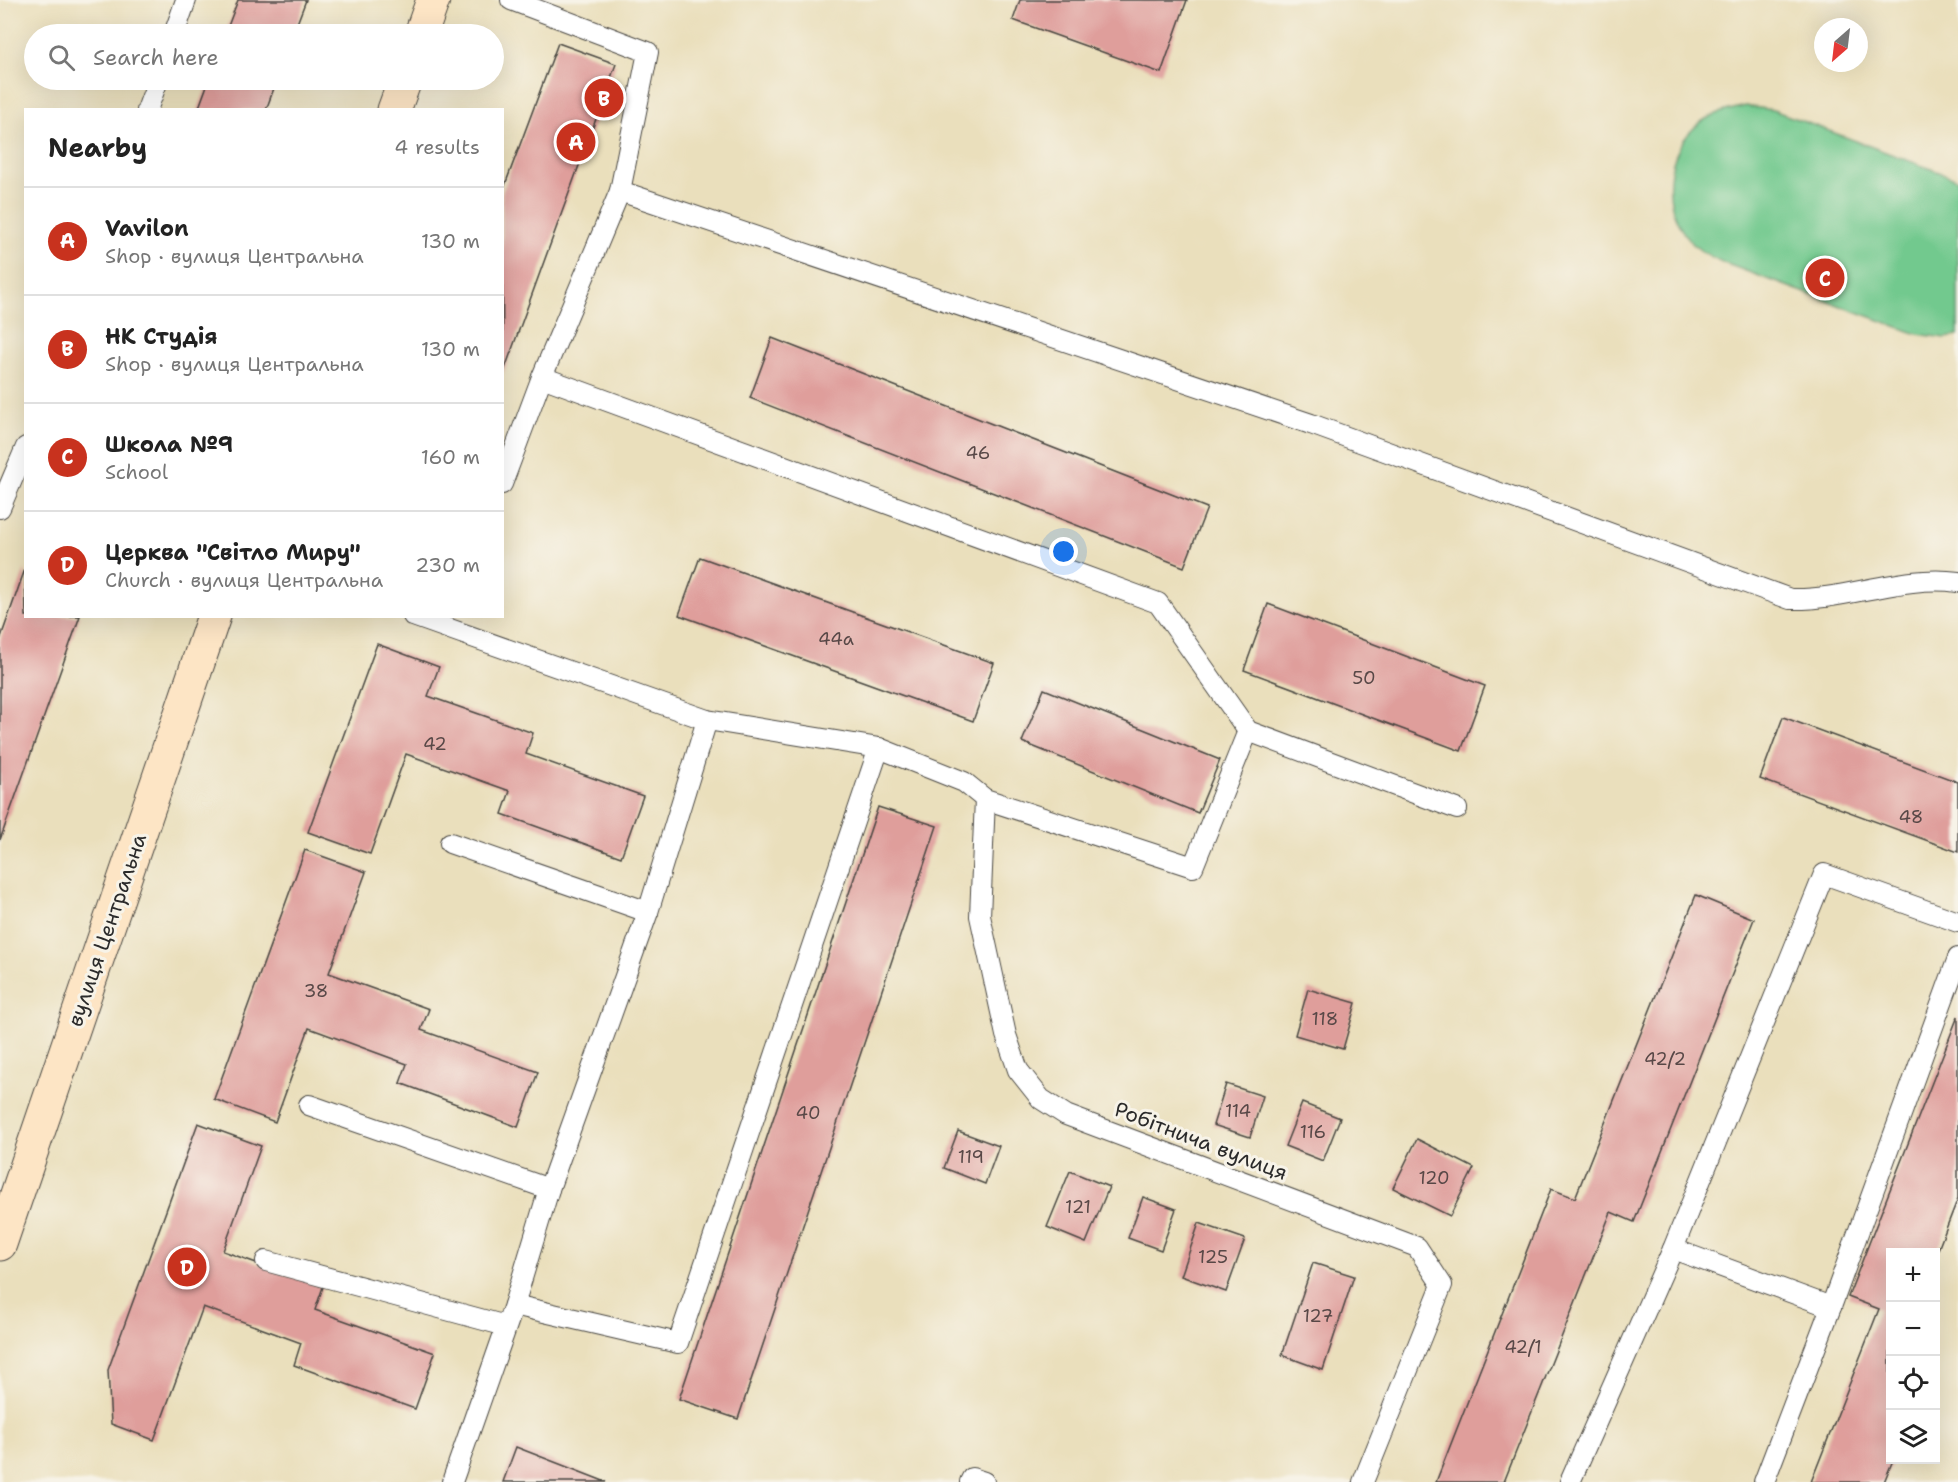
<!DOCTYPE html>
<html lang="en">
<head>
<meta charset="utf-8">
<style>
	:root { --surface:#fff; --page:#f6f6f6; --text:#222; --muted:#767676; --line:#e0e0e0; --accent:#c8321e }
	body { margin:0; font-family:"Shantell Sans",sans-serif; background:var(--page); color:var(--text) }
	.controls { position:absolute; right:18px; bottom:18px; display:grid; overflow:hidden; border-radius:0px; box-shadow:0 6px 24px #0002 }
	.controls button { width:54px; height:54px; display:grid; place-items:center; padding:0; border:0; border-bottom:2px solid var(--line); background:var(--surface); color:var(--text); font:30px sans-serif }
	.compass { position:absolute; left:1814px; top:18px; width:54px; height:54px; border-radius:50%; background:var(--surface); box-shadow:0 6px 24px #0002; rotate:208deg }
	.you { position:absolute; left:1064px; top:552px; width:21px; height:21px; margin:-15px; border:4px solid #fff; border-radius:50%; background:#1a73e8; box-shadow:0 0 0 9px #1a73e833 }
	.badge { display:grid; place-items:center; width:39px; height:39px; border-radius:50%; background:var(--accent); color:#fff; font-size:20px; font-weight:700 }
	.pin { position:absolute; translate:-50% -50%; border:3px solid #fff; box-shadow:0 2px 6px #0006 }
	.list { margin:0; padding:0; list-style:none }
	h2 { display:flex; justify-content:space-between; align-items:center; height:78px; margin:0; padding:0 24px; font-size:26px }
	h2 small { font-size:20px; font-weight:400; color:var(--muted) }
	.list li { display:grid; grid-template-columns:39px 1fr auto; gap:18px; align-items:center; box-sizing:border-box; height:108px; padding:0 24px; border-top:2px solid var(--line) }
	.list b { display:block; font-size:22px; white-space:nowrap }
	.list p { margin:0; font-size:20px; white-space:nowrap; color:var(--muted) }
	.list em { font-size:20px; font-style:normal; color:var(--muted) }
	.icon { flex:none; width:33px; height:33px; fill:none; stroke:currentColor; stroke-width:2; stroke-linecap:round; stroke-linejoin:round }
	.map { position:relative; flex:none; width:1958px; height:1482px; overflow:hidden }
	.search { position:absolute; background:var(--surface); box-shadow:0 6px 24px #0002; left:24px; top:24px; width:480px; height:66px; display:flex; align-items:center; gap:15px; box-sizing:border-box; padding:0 21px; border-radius:33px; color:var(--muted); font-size:22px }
	.panel { position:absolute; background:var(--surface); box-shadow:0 6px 24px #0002; left:24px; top:108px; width:480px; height:510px; border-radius:0px }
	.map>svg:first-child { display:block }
</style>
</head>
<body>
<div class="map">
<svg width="1958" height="1482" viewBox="0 0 1958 1482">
	<rect width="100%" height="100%" fill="#f7f3e8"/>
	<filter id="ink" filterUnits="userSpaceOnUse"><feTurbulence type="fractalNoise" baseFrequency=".0167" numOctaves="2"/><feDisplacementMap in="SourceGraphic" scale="12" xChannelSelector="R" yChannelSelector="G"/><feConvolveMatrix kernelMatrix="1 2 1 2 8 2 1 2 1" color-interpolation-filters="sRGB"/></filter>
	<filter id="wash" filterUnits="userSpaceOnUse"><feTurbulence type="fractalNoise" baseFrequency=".008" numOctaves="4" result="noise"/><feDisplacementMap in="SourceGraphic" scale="24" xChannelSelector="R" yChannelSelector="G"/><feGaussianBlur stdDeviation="1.35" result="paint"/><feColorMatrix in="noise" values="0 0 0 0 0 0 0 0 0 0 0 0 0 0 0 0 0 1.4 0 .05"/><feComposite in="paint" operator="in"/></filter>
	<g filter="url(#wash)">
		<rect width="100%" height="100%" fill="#eadfbc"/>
		<path fill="#72c98e" stroke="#4e7a5c" stroke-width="1.5" d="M1746,106L1773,110L1958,179V336L1945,338L1917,334L1724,263C1716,259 1707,255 1700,250C1661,221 1660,159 1695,127C1709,114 1728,110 1746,106Z"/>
		<g id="blocks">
			<g fill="#df9e9b">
				<polygon points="238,0 306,0 293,34 225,34"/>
				<polygon points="1020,0 1187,0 1161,73 1013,20"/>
				<polygon points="558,43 616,64 503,374 502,193"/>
				<polygon points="209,80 277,80 266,110 198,110"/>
				<polygon points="772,338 1207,508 1184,567 750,398"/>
				<polygon points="700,557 994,663 973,721 679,615"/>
				<polygon points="25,569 26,616 80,616 0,840 0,640"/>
				<polygon points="1268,604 1485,686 1461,751 1244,670"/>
				<polygon points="377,644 439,667 428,696 533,733 526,754 643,796 621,857 502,814 510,791 406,754 370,854 308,832"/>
				<polygon points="1044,689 1220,760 1198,813 1022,742"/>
				<polygon points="1783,717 1958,782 1958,852 1760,779"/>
				<polygon points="878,807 937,826 738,1419 679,1399"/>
				<polygon points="305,850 366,872 329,973 429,1009 421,1030 538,1072 518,1127 400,1083 407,1064 309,1028 275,1122 214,1099"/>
				<polygon points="1696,895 1754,919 1634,1222 1611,1212 1504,1482 1436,1482 1551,1189 1575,1198"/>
				<polygon points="1308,989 1356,1003 1343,1049 1295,1035"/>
				<polygon points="1958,1016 1958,1198 1937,1252 1890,1252 1890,1460 1893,1460 1884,1482 1811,1482 1879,1309 1848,1297"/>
				<polygon points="1226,1084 1263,1096 1250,1137 1213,1125"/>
				<polygon points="1302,1103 1340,1118 1323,1161 1285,1146"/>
				<polygon points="198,1123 261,1146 223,1251 323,1287 315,1310 435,1353 415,1409 294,1365 301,1343 203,1307 154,1440 111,1424 108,1370"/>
				<polygon points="958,1131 999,1146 985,1184 944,1168"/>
				<polygon points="1417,1139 1474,1168 1450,1216 1393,1188"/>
				<polygon points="1070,1171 1109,1187 1086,1243 1047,1227"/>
				<polygon points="1143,1197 1176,1209 1161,1250 1128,1238"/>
				<polygon points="1199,1223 1245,1239 1226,1292 1181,1276"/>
				<polygon points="1313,1263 1354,1276 1323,1370 1282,1355"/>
				<polygon points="516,1447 606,1482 503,1482"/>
			</g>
		</g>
	</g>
	<g filter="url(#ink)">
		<use href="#blocks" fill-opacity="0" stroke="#484641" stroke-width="1.5"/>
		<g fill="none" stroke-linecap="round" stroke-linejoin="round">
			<g stroke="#484641" stroke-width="22">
				<g id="lane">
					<polyline points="174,34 186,0"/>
					<polyline points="147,110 158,80"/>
					<path d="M620,191L1311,424L1790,599C1846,601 1902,574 1958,582"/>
					<polyline points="542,377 1158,603 1248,731 1457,809"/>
					<polyline points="502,484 542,377 620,191 648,52 511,0"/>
					<polyline points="0,508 26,447"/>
					<polyline points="413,616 707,720 879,748 964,782 985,799 1193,867 1248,731"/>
					<polyline points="985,799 980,916 1006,1035 1018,1070 1041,1099 1066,1115 1417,1247 1442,1285 1363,1482"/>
					<polyline points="450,843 648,912"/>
					<polyline points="309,1105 549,1189"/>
					<polyline points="1673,1249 1831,1307"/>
					<polyline points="266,1261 506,1326"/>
					<polyline points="514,1305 678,1343 879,748"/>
					<polyline points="452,1482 514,1305 549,1189 648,912 707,720"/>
					<polyline points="970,1482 972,1478 984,1482"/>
					<polyline points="1570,1482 1673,1249 1824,874 1958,922"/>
					<polyline points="1764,1482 1831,1307 1958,958"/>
				</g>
			</g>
			<g stroke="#484641" stroke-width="35">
				<g id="secondary">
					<polyline points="421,34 433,0"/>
					<polyline points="394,110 405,80"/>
					<polyline points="0,1244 214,616"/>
				</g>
			</g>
			<use href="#lane" stroke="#fff" stroke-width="20"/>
			<use href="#secondary" stroke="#fde5c5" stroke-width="33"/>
		</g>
	</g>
	<g text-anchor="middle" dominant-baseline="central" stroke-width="6" stroke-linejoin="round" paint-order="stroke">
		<g font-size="18" fill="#584847">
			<text x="978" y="453">46</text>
			<text x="836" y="639">44а</text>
			<text x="1364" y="678">50</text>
			<text x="435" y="744">42</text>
			<text x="1911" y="817">48</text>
			<text x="316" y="991">38</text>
			<text x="1325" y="1019">118</text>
			<text x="1665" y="1059">42/2</text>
			<text x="1238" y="1111">114</text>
			<text x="808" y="1113">40</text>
			<text x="1313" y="1132">116</text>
			<text x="971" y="1157">119</text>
			<text x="1434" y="1178">120</text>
			<text x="1078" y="1207">121</text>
			<text x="1213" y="1257">125</text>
			<text x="1318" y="1316">127</text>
			<text x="1523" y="1347">42/1</text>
		</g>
		<g font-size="21" fill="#2b2b2b" stroke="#f7f3e8">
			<text transform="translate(107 930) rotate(-71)">вулиця Центральна</text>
			<text transform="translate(1201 1141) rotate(21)">Робітнича вулиця</text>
		</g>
	</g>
</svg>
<div class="controls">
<button>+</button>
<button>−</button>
<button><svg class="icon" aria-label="locate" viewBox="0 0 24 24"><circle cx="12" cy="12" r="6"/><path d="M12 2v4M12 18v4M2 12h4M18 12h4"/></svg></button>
<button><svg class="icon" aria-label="layers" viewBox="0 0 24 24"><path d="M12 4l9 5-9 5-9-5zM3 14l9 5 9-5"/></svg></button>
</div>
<svg class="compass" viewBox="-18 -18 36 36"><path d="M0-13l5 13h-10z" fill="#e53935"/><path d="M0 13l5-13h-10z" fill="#767676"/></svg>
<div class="you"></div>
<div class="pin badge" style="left:576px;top:142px">A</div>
<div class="pin badge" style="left:604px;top:98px">B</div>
<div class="pin badge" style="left:1825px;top:278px">C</div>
<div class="pin badge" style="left:187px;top:1267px">D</div>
<div class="search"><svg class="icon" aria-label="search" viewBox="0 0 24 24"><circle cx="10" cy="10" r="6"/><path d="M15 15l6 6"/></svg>Search here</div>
<section class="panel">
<h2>Nearby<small>4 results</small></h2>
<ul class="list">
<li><span class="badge">A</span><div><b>Vavilon</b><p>Shop · вулиця Центральна</p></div><em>130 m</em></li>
<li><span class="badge">B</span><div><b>НК Студія</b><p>Shop · вулиця Центральна</p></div><em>130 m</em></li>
<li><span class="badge">C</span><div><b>Школа №9</b><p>School</p></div><em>160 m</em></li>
<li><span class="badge">D</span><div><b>Церква &quot;Світло Миру&quot;</b><p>Church · вулиця Центральна</p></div><em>230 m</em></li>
</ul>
</section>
</div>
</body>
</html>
